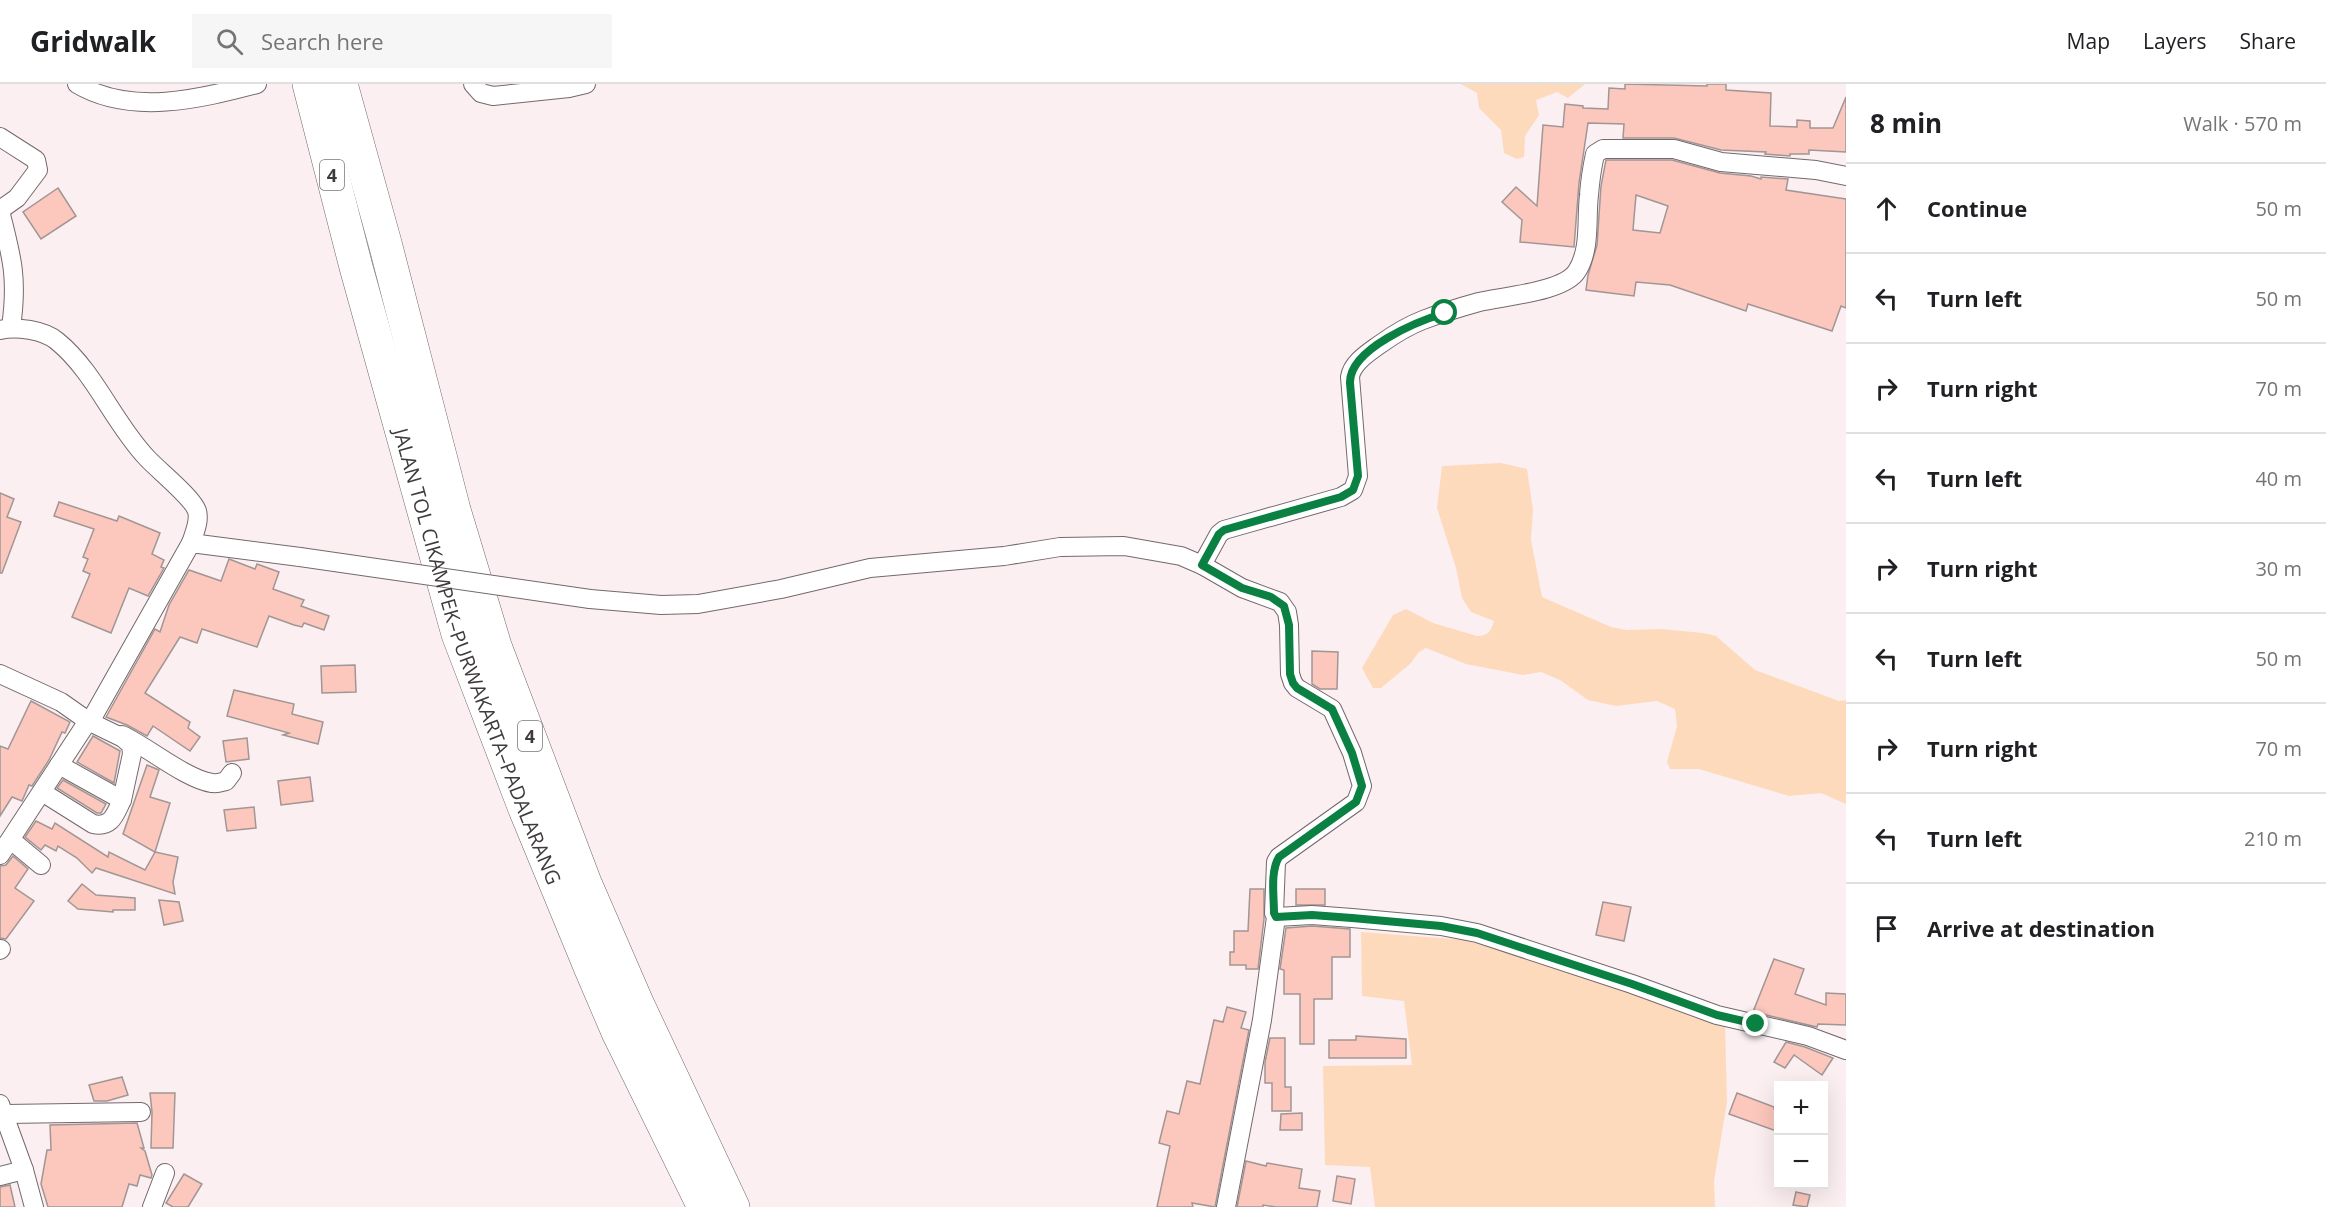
<!DOCTYPE html>
<html lang="en">
<head>
<meta charset="utf-8">
<style>
	:root { --surface:#fff; --page:#f6f6f6; --text:#202124; --muted:#757577; --line:#e0e0e0 }
	body { margin:0; font-family:"Open Sans",sans-serif; background:var(--page); color:var(--text) }
	.controls { position:absolute; right:18px; bottom:18px; display:grid; overflow:hidden; border-radius:0px; box-shadow:0 6px 24px #0002 }
	.controls button { width:54px; height:54px; display:grid; place-items:center; padding:0; border:0; border-bottom:2px solid var(--line); background:var(--surface); color:var(--text); font:30px sans-serif }
	.stop { position:absolute; width:18px; height:18px; margin:-14px; border:4px solid #0b8043; border-radius:50%; background:#fff }
	.stop.end { background:#0b8043; border-color:#fff; box-shadow:0 2px 6px #0008 }
	.list { margin:0; padding:0; list-style:none }
	h2 { display:flex; justify-content:space-between; align-items:center; height:78px; margin:0; padding:0 24px; font-size:26px }
	h2 small { font-size:20px; font-weight:400; color:var(--muted) }
	.list li { display:grid; grid-template-columns:39px 1fr auto; gap:18px; align-items:center; box-sizing:border-box; height:90px; padding:0 24px; border-top:2px solid var(--line) }
	.list b { display:block; font-size:22px; white-space:nowrap }
	.list em { font-size:20px; font-style:normal; color:var(--muted) }
	.icon { flex:none; width:33px; height:33px; fill:none; stroke:currentColor; stroke-width:2; stroke-linecap:round; stroke-linejoin:round }
	.map { position:relative; flex:none; width:1846px; height:1123px; overflow:hidden }
	header { display:flex; align-items:center; gap:36px; box-sizing:border-box; height:84px; padding:0 30px; background:var(--surface); border-bottom:2px solid var(--line) }
	header strong { font-size:28px }
	nav { display:flex; gap:33px; margin-inline-start:auto; font-size:21px }
	.search { width:420px; height:54px; background:var(--page); display:flex; align-items:center; gap:15px; box-sizing:border-box; padding:0 21px; border-radius:0px; color:var(--muted); font-size:22px }
	main { display:flex }
	aside { flex:1; background:var(--surface) }
	.map>svg:first-child { display:block }
</style>
</head>
<body>
<header>
<strong>Gridwalk</strong>
<div class="search"><svg class="icon" aria-label="search" viewBox="0 0 24 24"><circle cx="10" cy="10" r="6"/><path d="M15 15l6 6"/></svg>Search here</div>
<nav><a>Map</a><a>Layers</a><a>Share</a></nav>
</header>
<main>
<div class="map">
<svg width="1846" height="1123" viewBox="0 0 1846 1123">
	<rect width="100%" height="100%" fill="#fbeff2"/>
	<g fill="#fedabc">
		<polygon points="1461,0 1585,0 1568,14 1557,8 1536,16 1539,31 1525,52 1524,73 1517,75 1504,69 1501,46 1479,24 1477,9"/>
		<path d="M1501,379L1527,385L1533,426L1531,456L1542,513L1611,543L1627,546L1661,545L1703,549L1716,552L1755,586L1839,617L1846,616V720L1821,709L1789,712L1699,685H1670L1667,678L1677,642L1675,625L1657,617L1616,622L1588,616L1560,596L1541,588L1523,591L1466,580L1426,564L1419,568L1410,580L1381,604H1373L1362,584L1393,531L1406,525L1433,539L1477,552C1488,552 1491,547 1494,537L1471,528L1462,514L1456,484L1437,424L1442,382Z"/>
		<polygon points="1361,848 1465,856 1587,893 1725,940 1727,1018 1714,1097 1715,1123 1375,1123 1370,1083 1325,1081 1323,982 1412,981 1404,917 1362,912"/>
	</g>
	<g fill="#fcc7bd" stroke="#a19694" stroke-width="1.5" fill-rule="evenodd">
		<polygon points="1625,0 1707,2 1707,0 1726,0 1726,6 1771,9 1770,42 1797,43 1797,36 1810,37 1810,44 1833,44 1846,13 1846,68 1809,66 1809,70 1790,70 1790,72 1765,70 1766,68 1721,66 1674,54 1623,54 1624,40 1588,39 1579,99 1574,163 1520,158 1522,136 1502,118 1516,103 1537,122 1543,41 1563,43 1565,20 1583,22 1583,24 1608,25 1609,4 1625,5"/>
		<path d="M1606,76H1672L1720,89L1751,92L1761,95V93L1788,95L1786,106L1846,115V224L1841,222L1832,247L1748,220L1746,227L1670,201L1636,198L1634,212L1586,206L1588,191L1597,161L1601,102ZM1636,111L1668,122L1660,149L1633,146Z"/>
		<polygon points="58,104 76,132 41,155 23,128"/>
		<polygon points="0,409 14,415 7,433 21,438 2,489 0,489"/>
		<polygon points="59,418 117,437 119,432 160,449 152,470 164,476 161,483 164,484 148,512 129,504 111,549 72,533 90,490 83,487 88,475 83,473 94,445 54,432"/>
		<polygon points="229,475 255,485 257,480 279,488 273,505 304,516 301,522 329,532 324,546 304,539 302,543 294,541 269,532 257,563 202,545 197,559 180,553 145,609 190,638 188,644 200,653 190,667 153,642 147,652 127,641 106,633 155,545 160,548 169,521 189,486 221,497"/>
		<polygon points="1312,567 1338,568 1337,605 1320,605 1312,600"/>
		<polygon points="355,581 356,608 322,609 321,582"/>
		<polygon points="234,606 294,620 292,630 323,638 318,660 283,651 289,649 227,632"/>
		<polygon points="31,617 70,638 65,649 62,648 49,676 32,702 29,701 22,717 12,713 0,732 0,662 8,665"/>
		<polygon points="93,652 120,667 114,699 77,678"/>
		<polygon points="247,654 249,675 226,678 223,657"/>
		<polygon points="147,681 159,686 150,713 170,719 155,768 178,773 173,798 175,810 96,784 92,789 77,774 58,762 56,767 45,761 41,766 25,753 36,737 52,745 55,739 108,773 109,768 145,786 155,768 123,750"/>
		<polygon points="310,693 313,717 281,721 278,697"/>
		<polygon points="63,696 106,720 101,729 97,729 57,704"/>
		<polygon points="254,723 256,744 227,747 224,726"/>
		<polygon points="13,772 28,785 15,804 34,817 6,855 0,854 0,782 6,781"/>
		<polygon points="82,800 96,811 135,814 135,826 113,826 113,828 78,825 68,817"/>
		<polygon points="1250,805 1264,805 1264,835 1258,885 1246,885 1246,881 1230,881 1230,868 1234,868 1234,847 1248,847"/>
		<rect x="1296" y="805" width="29" height="16"/>
		<polygon points="159,816 179,818 183,837 164,841"/>
		<polygon points="1603,818 1631,823 1624,857 1596,851"/>
		<polygon points="1312,842 1350,845 1350,873 1332,873 1332,915 1314,915 1314,960 1300,960 1300,910 1284,910 1284,886 1280,885 1286,844"/>
		<polygon points="1774,875 1804,885 1795,910 1826,921 1826,909 1846,910 1846,941 1818,940 1817,943 1753,928"/>
		<polygon points="1227,923 1246,928 1241,944 1249,946 1215,1123 1192,1119 1193,1123 1157,1123 1170,1062 1159,1059 1167,1027 1179,1030 1187,997 1200,1000 1214,936 1223,938"/>
		<polygon points="1356,952 1406,955 1406,974 1329,974 1329,956 1356,956"/>
		<polygon points="1270,954 1285,954 1285,1003 1291,1003 1291,1027 1272,1027 1272,999 1265,999 1265,978"/>
		<polygon points="1786,958 1805,963 1833,974 1822,991 1794,971 1785,984 1774,978"/>
		<polygon points="122,993 128,1011 107,1017 94,1017 89,1001"/>
		<polygon points="150,1009 175,1009 173,1064 151,1064 152,1028"/>
		<polygon points="1737,1009 1774,1023 1774,1025 1779,1027 1779,1048 1729,1030"/>
		<polygon points="1302,1029 1302,1046 1280,1046 1281,1030"/>
		<polygon points="137,1039 144,1064 141,1064 145,1067 152,1091 151,1094 140,1091 137,1102 129,1100 122,1123 48,1123 41,1100 47,1066 51,1066 50,1041"/>
		<polygon points="1246,1077 1266,1082 1267,1079 1302,1085 1299,1104 1320,1107 1317,1123 1276,1123 1263,1121 1263,1123 1237,1123"/>
		<polygon points="184,1090 202,1100 188,1123 173,1123 166,1119"/>
		<polygon points="1337,1092 1355,1095 1351,1120 1333,1117"/>
		<polygon points="10,1101 15,1123 0,1123 0,1103"/>
		<polygon points="1796,1108 1810,1111 1807,1123 1793,1121"/>
	</g>
	<g fill="none" stroke-linecap="round" stroke-linejoin="round">
		<g stroke="#73696c" stroke-width="20">
			<g id="street">
				<path d="M77,0C131,32 200,15 257,0"/>
				<polyline points="473,0 481,9 493,12 569,4 586,0"/>
				<polyline points="0,53 36,76 38,86 17,114 0,126"/>
				<path d="M0,127C12,173 18,195 11,243"/>
				<path d="M0,246C16,242 44,246 57,257C95,288 113,338 147,374C158,386 193,414 197,427C200,437 194,450 191,459"/>
				<path d="M1202,481L1219,450L1224,446L1341,413L1353,406L1358,392L1350,293C1352,279 1368,269 1379,261C1393,251 1407,242 1423,236C1441,229 1461,223 1479,218C1504,212 1564,208 1577,187C1591,165 1586,135 1589,111C1590,97 1592,84 1595,70L1603,65H1674L1721,78L1816,86L1846,92"/>
				<polyline points="590,515 661,521 698,520 781,505 870,484 1004,472 1060,463 1124,462 1181,472 1202,481 1242,504 1280,518 1287,528 1289,541 1290,590 1293,599 1297,604 1332,625 1352,669 1362,702 1356,718 1279,773 1276,778 1274,829 1276,833 1262,936 1226,1123"/>
				<polyline points="0,590 61,618 88,637 123,654 131,661 132,670 122,716"/>
				<path d="M122,651C148,663 186,695 212,699C217,700 222,698 226,697L232,689"/>
				<path d="M42,708L93,740C112,744 115,730 122,716L59,681"/>
				<polyline points="11,756 41,781"/>
				<polyline points="0,771 88,637 91,636 191,459 300,473"/>
				<polyline points="1276,833 1312,831 1352,834 1441,842 1477,849 1632,900 1717,931 1808,952 1846,966"/>
				<polyline points="0,866 1,865"/>
				<polyline points="0,1020 24,1086 34,1123"/>
				<polyline points="5,1030 141,1028"/>
				<polyline points="0,1092 24,1086"/>
				<polyline points="152,1123 165,1089"/>
			</g>
		</g>
		<g stroke="#73696c" stroke-width="34">
			<g id="highway">
				<path id="s1" d="M309,0L356,183L458,550L525,725L591,885L618,948L704,1123"/>
				<polyline points="341,0 385,159 454,426 495,562 585,799 637,919 733,1123"/>
			</g>
		</g>
		<use href="#street" stroke="#fff" stroke-width="18"/>
		<use href="#highway" stroke="#fff" stroke-width="33"/>
		<g stroke="#73696c" stroke-width="20" stroke-linecap="butt">
			<polyline id="street-bridge" points="300,473 590,515"/>
		</g>
		<use href="#street-bridge" stroke="#fff" stroke-width="18"/>
	</g>
	<g fill="none" stroke-linecap="round" stroke-linejoin="round">
		<path stroke="#0b8043" stroke-width="8" d="M1445,229C1418,237 1349,265 1350,299L1358,392L1353,406L1341,413L1224,446L1219,450L1202,481L1242,504L1271,513L1284,522L1289,541L1290,590L1293,599L1297,604L1332,625L1352,669L1362,702L1356,718L1279,773C1270,788 1274,812 1274,829L1276,833L1312,831L1352,834L1441,842L1477,849L1632,900L1717,931L1756,940"/>
	</g>
	<g text-anchor="middle" dominant-baseline="central" stroke-width="6" stroke-linejoin="round" paint-order="stroke">
		<g fill="#fff" stroke="#797676" stroke-width="1.5">
			<rect x="320" y="76" width="24" height="30" rx="4.5"/>
			<rect x="518" y="637" width="24" height="30" rx="4.5"/>
		</g>
		<g font-size="18" font-weight="bold" fill="#3f3b3c">
			<text x="332" y="91">4</text>
			<text x="530" y="652">4</text>
		</g>
		<g font-size="20" fill="#3f3b3c" stroke="#fff">
			<text stroke="none"><textPath href="#s1" startOffset="597">JALAN TOL CIKAMPEK–PURWAKARTA–PADALARANG</textPath></text>
		</g>
	</g>
</svg>
<div class="controls">
<button>+</button>
<button>−</button>
</div>
<div class="stop" style="left:1445px;top:229px"></div>
<div class="stop end" style="left:1756px;top:940px"></div>
</div>
<aside>
<h2>8 min<small>Walk · 570 m</small></h2>
<ul class="list">
<li><svg class="icon" aria-label="ahead" viewBox="0 0 24 24"><path d="M12 20V5M6 11l6-6 6 6"/></svg><div><b>Continue</b></div><em>50 m</em></li>
<li><svg class="icon" aria-label="left" viewBox="0 0 24 24"><path d="M17 20v-9H6M10 6l-5 5 5 5"/></svg><div><b>Turn left</b></div><em>50 m</em></li>
<li><svg class="icon" aria-label="right" viewBox="0 0 24 24"><path d="M7 20v-9h11M14 6l5 5-5 5"/></svg><div><b>Turn right</b></div><em>70 m</em></li>
<li><svg class="icon" aria-label="left" viewBox="0 0 24 24"><path d="M17 20v-9H6M10 6l-5 5 5 5"/></svg><div><b>Turn left</b></div><em>40 m</em></li>
<li><svg class="icon" aria-label="right" viewBox="0 0 24 24"><path d="M7 20v-9h11M14 6l5 5-5 5"/></svg><div><b>Turn right</b></div><em>30 m</em></li>
<li><svg class="icon" aria-label="left" viewBox="0 0 24 24"><path d="M17 20v-9H6M10 6l-5 5 5 5"/></svg><div><b>Turn left</b></div><em>50 m</em></li>
<li><svg class="icon" aria-label="right" viewBox="0 0 24 24"><path d="M7 20v-9h11M14 6l5 5-5 5"/></svg><div><b>Turn right</b></div><em>70 m</em></li>
<li><svg class="icon" aria-label="left" viewBox="0 0 24 24"><path d="M17 20v-9H6M10 6l-5 5 5 5"/></svg><div><b>Turn left</b></div><em>210 m</em></li>
<li><svg class="icon" aria-label="arrive" viewBox="0 0 24 24"><path d="M6 21V4h12l-3 4 3 4H6"/></svg><div><b>Arrive at destination</b></div></li>
</ul>
</aside>
</main>
</body>
</html>
